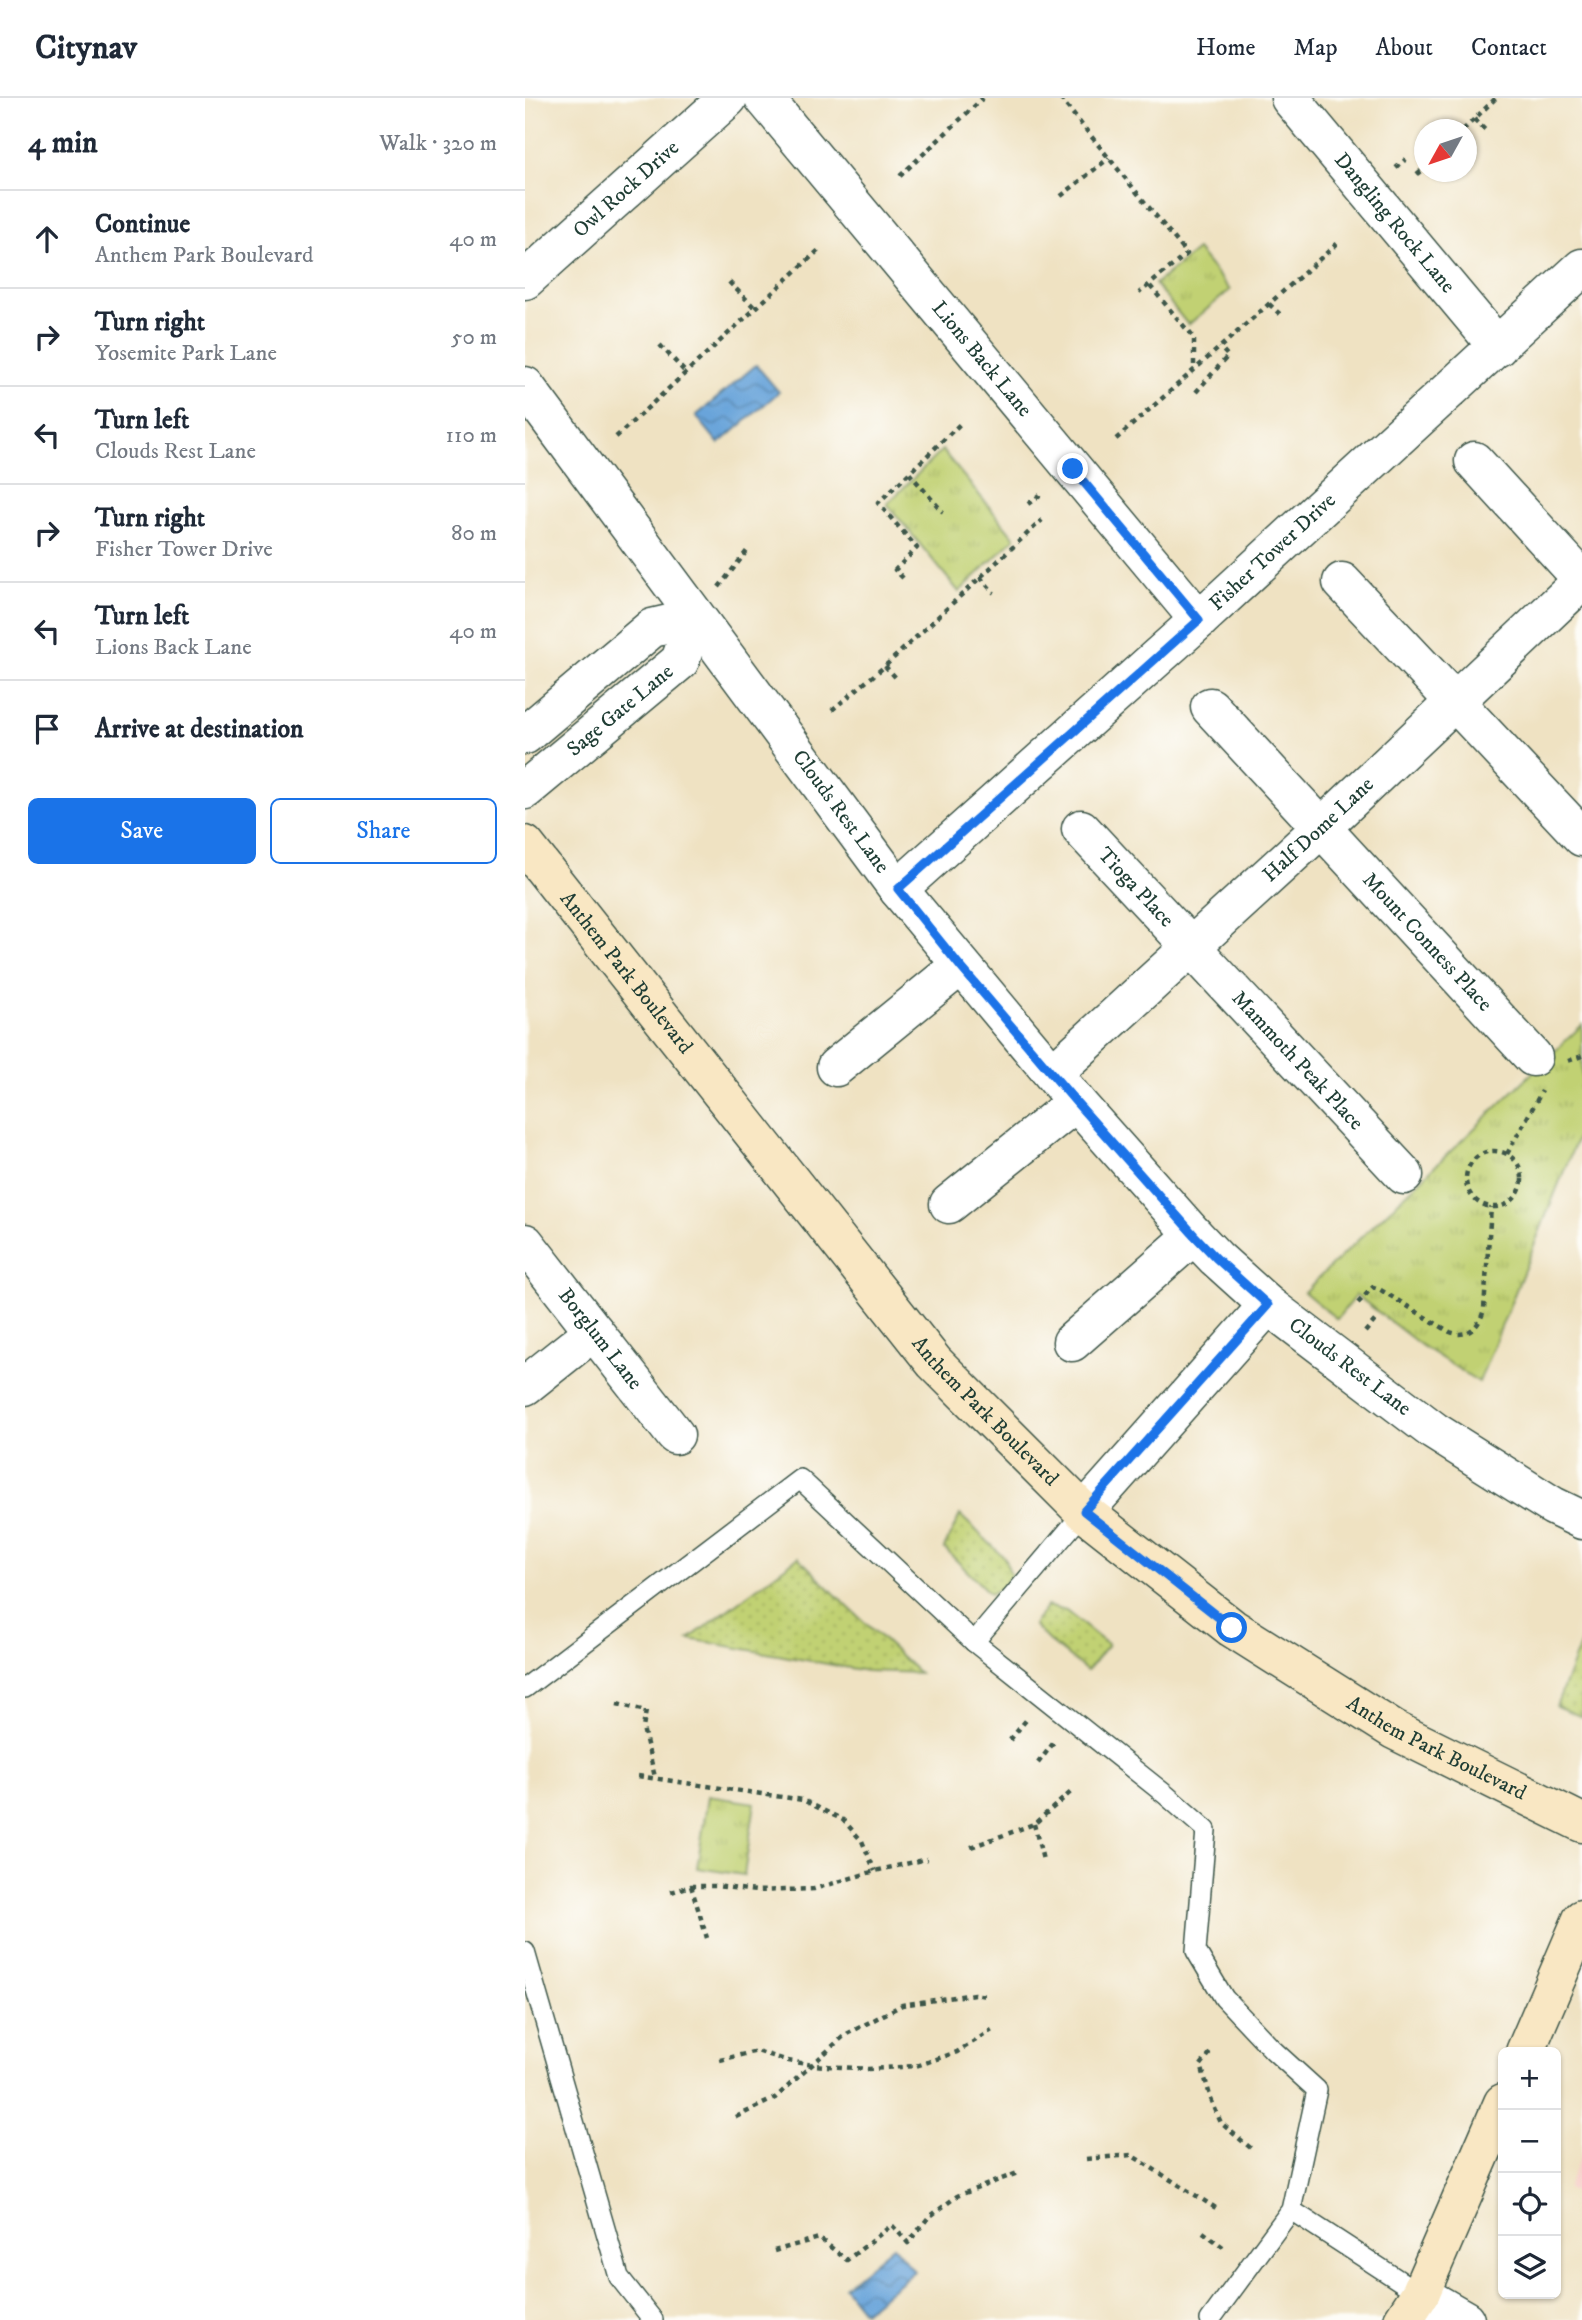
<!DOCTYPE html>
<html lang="en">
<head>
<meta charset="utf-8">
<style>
	:root { --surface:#fff; --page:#f6f6f7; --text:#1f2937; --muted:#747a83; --line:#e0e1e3; --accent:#1a73e8 }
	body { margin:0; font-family:"IM FELL DW Pica",serif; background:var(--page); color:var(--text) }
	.controls { position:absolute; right:21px; bottom:21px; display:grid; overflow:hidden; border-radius:10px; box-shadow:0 2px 5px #0004 }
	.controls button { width:63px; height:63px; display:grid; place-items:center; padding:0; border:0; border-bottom:2px solid var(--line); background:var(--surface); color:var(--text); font:35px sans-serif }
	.compass { position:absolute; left:889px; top:21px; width:63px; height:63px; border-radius:50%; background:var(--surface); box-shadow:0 2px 5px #0004; rotate:230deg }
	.stop { position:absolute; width:21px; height:21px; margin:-16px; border:5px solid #1a73e8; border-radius:50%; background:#fff }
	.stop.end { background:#1a73e8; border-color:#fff; box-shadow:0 2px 7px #0008 }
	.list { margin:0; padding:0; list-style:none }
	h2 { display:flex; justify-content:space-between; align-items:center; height:91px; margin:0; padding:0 28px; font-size:30px }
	h2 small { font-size:23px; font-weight:400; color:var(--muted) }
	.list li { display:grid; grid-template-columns:46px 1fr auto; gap:21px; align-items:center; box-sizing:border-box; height:98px; padding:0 28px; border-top:2px solid var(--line) }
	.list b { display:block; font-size:26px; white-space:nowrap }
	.list p { margin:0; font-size:23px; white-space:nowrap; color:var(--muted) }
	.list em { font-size:23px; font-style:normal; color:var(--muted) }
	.actions { display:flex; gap:14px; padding:21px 28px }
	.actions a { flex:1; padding:16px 0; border:2px solid var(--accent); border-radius:10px; text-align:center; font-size:24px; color:var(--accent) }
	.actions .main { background:var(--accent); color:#fff }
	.icon { flex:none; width:38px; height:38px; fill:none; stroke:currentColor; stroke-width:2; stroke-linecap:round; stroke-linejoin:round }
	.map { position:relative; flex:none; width:1057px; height:2222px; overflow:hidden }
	header { display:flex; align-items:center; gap:42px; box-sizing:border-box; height:98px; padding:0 35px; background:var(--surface); border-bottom:2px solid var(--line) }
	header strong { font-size:33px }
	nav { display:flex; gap:38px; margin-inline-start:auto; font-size:24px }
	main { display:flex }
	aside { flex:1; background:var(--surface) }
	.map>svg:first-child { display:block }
</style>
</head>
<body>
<header>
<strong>Citynav</strong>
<nav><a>Home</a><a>Map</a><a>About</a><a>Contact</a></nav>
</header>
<main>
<aside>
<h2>4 min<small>Walk · 320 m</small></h2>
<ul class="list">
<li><svg class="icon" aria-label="ahead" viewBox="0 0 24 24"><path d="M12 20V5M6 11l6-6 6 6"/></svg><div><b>Continue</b><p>Anthem Park Boulevard</p></div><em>40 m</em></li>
<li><svg class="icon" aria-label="right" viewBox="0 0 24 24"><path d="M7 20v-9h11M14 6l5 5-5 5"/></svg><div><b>Turn right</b><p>Yosemite Park Lane</p></div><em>50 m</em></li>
<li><svg class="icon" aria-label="left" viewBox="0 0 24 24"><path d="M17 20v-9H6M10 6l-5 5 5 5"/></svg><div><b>Turn left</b><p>Clouds Rest Lane</p></div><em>110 m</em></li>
<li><svg class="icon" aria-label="right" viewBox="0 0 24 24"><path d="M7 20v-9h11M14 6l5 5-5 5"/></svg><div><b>Turn right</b><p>Fisher Tower Drive</p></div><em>80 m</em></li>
<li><svg class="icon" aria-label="left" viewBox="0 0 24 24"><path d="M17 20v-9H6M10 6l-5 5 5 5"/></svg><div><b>Turn left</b><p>Lions Back Lane</p></div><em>40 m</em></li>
<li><svg class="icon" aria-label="arrive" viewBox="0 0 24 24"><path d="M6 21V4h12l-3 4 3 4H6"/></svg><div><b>Arrive at destination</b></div></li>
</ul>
<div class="actions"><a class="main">Save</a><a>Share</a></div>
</aside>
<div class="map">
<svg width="1057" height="2222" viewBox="0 0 1057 2222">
	<defs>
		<pattern id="grass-dots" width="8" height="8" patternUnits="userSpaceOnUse" patternTransform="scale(1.75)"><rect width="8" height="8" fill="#c1d173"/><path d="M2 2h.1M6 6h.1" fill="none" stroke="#a5b464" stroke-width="1.8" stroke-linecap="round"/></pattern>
		<pattern id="park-tufts" width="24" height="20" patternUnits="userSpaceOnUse" patternTransform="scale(1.75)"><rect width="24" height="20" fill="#c1d173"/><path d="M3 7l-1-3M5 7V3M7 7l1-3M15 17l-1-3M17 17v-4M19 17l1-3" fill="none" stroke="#a5b464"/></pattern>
		<pattern id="water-waves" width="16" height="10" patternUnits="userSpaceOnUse" patternTransform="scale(1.75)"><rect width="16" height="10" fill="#69a4da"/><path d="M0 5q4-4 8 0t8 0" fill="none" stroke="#5687b2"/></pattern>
	</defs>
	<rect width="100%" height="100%" fill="#fdfcf7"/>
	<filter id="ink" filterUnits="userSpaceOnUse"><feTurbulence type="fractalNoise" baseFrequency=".0143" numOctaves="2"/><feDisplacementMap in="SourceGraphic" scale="14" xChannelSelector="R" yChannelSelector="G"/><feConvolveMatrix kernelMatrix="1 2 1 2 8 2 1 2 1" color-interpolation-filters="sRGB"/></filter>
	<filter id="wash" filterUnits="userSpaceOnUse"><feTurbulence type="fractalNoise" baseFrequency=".00686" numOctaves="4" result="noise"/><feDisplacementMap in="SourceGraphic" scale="28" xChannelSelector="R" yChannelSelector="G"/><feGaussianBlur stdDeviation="1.57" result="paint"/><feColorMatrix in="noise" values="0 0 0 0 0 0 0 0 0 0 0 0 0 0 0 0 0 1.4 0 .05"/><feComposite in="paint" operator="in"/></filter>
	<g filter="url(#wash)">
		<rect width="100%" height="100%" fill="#efe2c2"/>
		<polygon fill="#f7d0cb" points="1057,2054 1057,2097 1042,2091"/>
		<g fill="url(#grass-dots)" stroke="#708754" stroke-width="2">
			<polygon points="435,1417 479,1459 486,1477 477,1489 465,1496 419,1450"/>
			<polygon points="273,1459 321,1507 394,1575 341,1573 164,1541"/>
			<polygon points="522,1508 541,1513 583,1547 562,1573 524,1543 508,1527"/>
			<polygon points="1057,1542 1057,1619 1031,1608"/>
		</g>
		<g fill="url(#park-tufts)" stroke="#708754" stroke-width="2">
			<polygon points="672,152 705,192 663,227 630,186"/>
			<polygon points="417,352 490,440 434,494 362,406"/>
			<polygon points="1057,927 1057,1028 954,1284 897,1248 831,1197 812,1221 779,1194"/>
			<polygon points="183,1698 230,1705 219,1777 172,1770"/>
		</g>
		<g fill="url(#water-waves)" stroke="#447087" stroke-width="2">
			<polygon points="231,267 254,294 194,346 171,318"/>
			<polygon points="368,2148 389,2173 339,2214 319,2189"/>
		</g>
	</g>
	<g filter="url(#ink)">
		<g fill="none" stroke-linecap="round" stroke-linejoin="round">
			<g stroke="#3e5649" stroke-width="22">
				<g id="service">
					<polyline points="449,1544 559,1414"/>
					<polyline points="0,1590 275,1381 449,1544 641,1697 681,1732 671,1853 699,1900 748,1952 792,1992 766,2112 685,2222"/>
					<polyline points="0,1854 94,2179 128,2222"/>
					<polyline points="766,2112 895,2196"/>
				</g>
			</g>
			<g stroke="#3e5649" stroke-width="41">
				<g id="minor">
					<path id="s1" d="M239,0L674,522"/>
					<path id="s2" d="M765,0L973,249"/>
					<path id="s3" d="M0,182L203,0"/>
					<path id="s4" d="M0,288L373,791L551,1004L669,1137L691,1160L743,1207L909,1333L1028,1408L1057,1422"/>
					<polyline points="949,363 1057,481"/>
					<polyline points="817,484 1057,739"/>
					<path id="s5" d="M685,609L1008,959"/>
					<polyline points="0,637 127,530 170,520"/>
					<path id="s6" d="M0,692L155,563L170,520"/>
					<path id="s7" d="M556,731L879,1077"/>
					<path id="s8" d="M373,791L674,522L1057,170"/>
					<polyline points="311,969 435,868"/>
					<path id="s9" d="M528,975L795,731L1057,483"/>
					<polyline points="424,1106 551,1004"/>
					<path id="s10" d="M0,1145L150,1337"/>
					<polyline points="547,1244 669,1137"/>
					<polyline points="0,1288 69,1233"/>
					<polyline points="559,1414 743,1207"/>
					<polyline points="895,2196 940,2222"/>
				</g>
			</g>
			<g stroke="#3e5649" stroke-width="41">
				<g id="secondary">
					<path id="s11" d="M0,747L409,1264L559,1414L707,1530L869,1632L1057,1725"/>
					<polyline points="1000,1954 1057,1821"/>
					<polyline points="878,2222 895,2196 978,2005"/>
				</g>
			</g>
			<g stroke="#3e5649" stroke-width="4.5" stroke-dasharray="5 5" stroke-linecap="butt">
				<polyline points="535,0 662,156 614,195"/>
				<polyline points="949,21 960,32"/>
				<polyline points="938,32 971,0"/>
				<polyline points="871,70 881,61"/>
				<polyline points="892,76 900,69"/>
				<polyline points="375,78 458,0"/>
				<polyline points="536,98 584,60"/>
				<polyline points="204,184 231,211"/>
				<polyline points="625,188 669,240 669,270"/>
				<polyline points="744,206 757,218"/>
				<polyline points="135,247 161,275"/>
				<polyline points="671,294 703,258 695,249"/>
				<polyline points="91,339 296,150"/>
				<polyline points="591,341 814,144"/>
				<polyline points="384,375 418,414"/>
				<polyline points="503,406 519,394"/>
				<polyline points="455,479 469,495"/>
				<polyline points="378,480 370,472 392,450 353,405 437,324"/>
				<polyline points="194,489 222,453"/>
				<polyline points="360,568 373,582"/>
				<polyline points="307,612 360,568 517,422"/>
				<polyline points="1043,963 1057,958"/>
				<circle cx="969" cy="1081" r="28"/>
				<polyline points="982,1056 1017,993"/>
				<path d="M833,1205L848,1189L854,1191L925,1234C943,1241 955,1228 959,1211L966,1109"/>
				<polyline points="840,1234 853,1219"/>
				<polyline points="92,1606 121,1613 118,1630 130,1679"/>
				<polyline points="485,1642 502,1621"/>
				<polyline points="513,1665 530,1643"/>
				<polyline points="113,1678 278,1702 318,1722 337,1743 350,1773"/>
				<polyline points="509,1726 518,1762"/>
				<polyline points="446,1749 509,1726 546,1694"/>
				<polyline points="166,1788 182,1840"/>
				<polyline points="146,1794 166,1788 191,1788 231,1793 289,1791 350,1773 402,1761"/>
				<polyline points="685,1955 676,1967 686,2001 696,2025 728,2052"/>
				<polyline points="195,1962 232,1953 263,1963 288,1967 343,1971 391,1968 432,1954 467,1932"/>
				<polyline points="211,2019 250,2000 320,1937 377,1907 449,1896 461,1898"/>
				<polyline points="561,2061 606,2057 694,2112"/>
				<polyline points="678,2134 702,2152"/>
				<polyline points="249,2153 294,2140 322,2162 367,2127 383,2145 403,2120 432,2098 495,2074"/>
			</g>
			<use href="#service" stroke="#fff" stroke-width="19"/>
			<use href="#minor" stroke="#fff" stroke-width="38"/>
			<use href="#secondary" stroke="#f9e7c3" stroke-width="38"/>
		</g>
	</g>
	<g fill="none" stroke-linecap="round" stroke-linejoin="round" filter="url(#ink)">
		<polyline stroke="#1a73e8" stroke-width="9" points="548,371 674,522 373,791 435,868 551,1004 669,1137 691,1160 743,1207 559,1413 707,1530"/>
	</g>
	<g text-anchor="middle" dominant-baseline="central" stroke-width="7" stroke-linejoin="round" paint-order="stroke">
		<g font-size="21" fill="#1f3d34" stroke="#fdfcf7">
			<text stroke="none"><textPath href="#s3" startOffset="136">Owl Rock Drive</textPath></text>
			<text stroke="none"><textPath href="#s2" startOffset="163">Dangling Rock Lane</textPath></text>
			<text stroke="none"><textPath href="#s1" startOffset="340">Lions Back Lane</textPath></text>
			<text stroke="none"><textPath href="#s8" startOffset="504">Fisher Tower Drive</textPath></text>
			<text stroke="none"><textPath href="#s6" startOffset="124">Sage Gate Lane</textPath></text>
			<text stroke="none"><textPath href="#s4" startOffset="530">Clouds Rest Lane</textPath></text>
			<text stroke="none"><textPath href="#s9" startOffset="360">Half Dome Lane</textPath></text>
			<text stroke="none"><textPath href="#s7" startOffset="80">Tioga Place</textPath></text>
			<text stroke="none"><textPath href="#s5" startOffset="320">Mount Conness Place</textPath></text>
			<text stroke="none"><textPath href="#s11" startOffset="163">Anthem Park Boulevard</textPath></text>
			<text stroke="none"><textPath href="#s7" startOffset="317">Mammoth Peak Place</textPath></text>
			<text stroke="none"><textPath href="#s10" startOffset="122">Borglum Lane</textPath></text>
			<text stroke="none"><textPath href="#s4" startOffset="1286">Clouds Rest Lane</textPath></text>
			<text stroke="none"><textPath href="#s11" startOffset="730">Anthem Park Boulevard</textPath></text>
			<text stroke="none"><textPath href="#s11" startOffset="1297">Anthem Park Boulevard</textPath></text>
		</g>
	</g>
</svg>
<div class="controls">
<button>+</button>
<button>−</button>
<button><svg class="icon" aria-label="locate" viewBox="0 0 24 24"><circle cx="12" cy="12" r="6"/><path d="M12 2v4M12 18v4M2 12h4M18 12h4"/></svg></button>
<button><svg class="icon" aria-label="layers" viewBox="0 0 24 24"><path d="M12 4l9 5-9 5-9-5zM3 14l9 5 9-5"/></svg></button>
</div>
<svg class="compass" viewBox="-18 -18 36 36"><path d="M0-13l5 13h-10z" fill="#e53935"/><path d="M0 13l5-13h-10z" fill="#747a83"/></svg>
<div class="stop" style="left:707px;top:1530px"></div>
<div class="stop end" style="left:548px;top:371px"></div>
</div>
</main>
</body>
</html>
